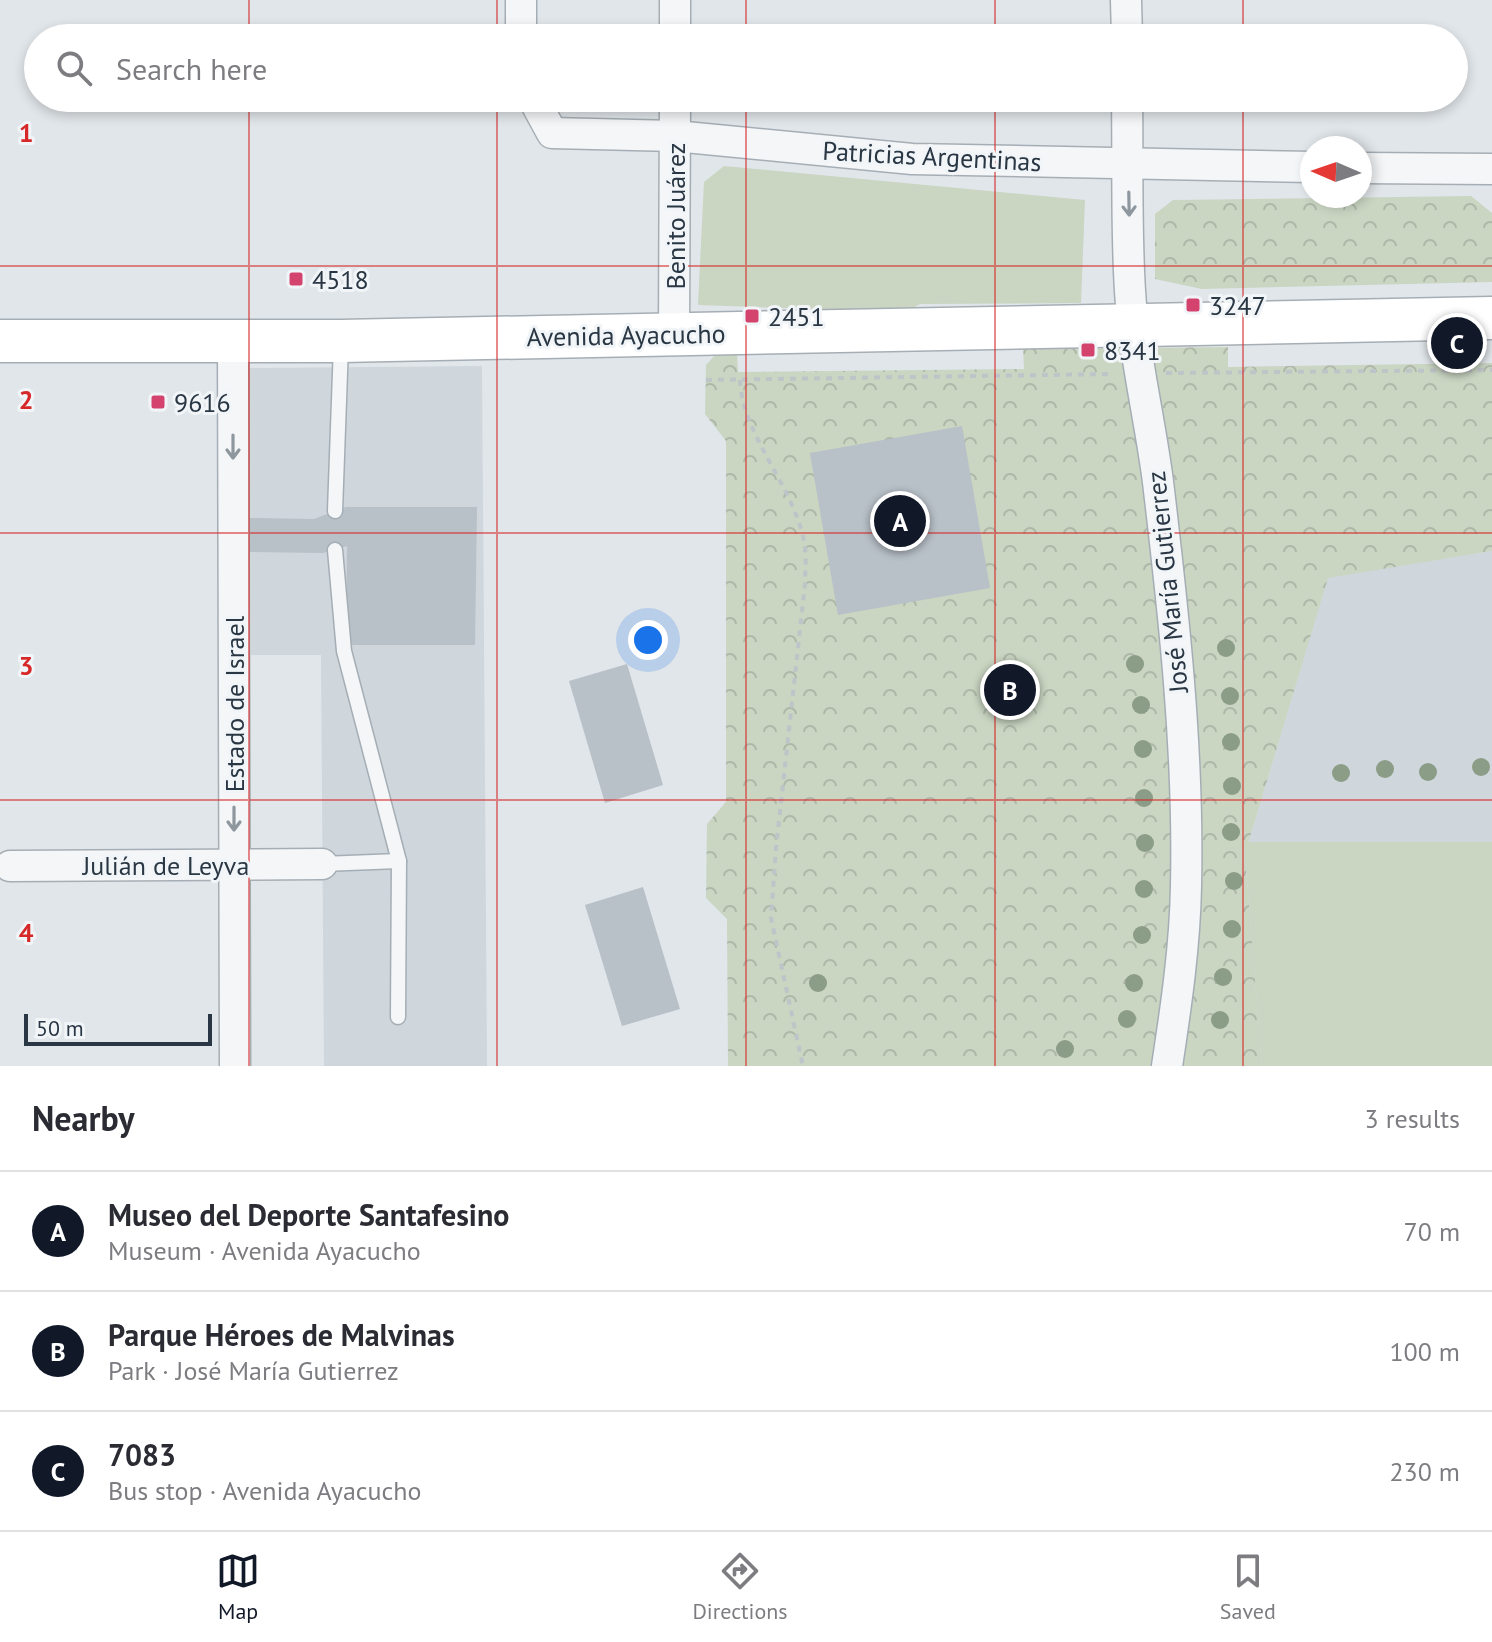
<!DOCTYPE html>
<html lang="en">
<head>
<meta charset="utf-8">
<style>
	:root { --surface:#fff; --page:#f7f7f7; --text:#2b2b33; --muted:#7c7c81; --line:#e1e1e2; --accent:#111827 }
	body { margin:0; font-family:"PT Sans",sans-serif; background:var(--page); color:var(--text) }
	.compass { position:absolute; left:1300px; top:136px; width:72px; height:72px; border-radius:50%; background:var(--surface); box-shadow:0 4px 12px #0003; rotate:272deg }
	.scale { position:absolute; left:24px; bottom:20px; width:188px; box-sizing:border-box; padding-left:8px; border:4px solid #293643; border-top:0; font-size:22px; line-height:28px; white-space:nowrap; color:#293643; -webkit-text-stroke:6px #f1f5f8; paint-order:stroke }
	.you { position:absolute; left:648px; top:640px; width:28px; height:28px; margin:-20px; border:6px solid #fff; border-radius:50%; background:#1a73e8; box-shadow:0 0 0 12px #1a73e833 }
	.badge { display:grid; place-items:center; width:52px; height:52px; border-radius:50%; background:var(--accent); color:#fff; font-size:26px; font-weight:700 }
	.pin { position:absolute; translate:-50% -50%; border:4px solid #fff; box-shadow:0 2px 8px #0006 }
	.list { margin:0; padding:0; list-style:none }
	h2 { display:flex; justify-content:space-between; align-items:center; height:104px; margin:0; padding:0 32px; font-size:34px }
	h2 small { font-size:26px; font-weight:400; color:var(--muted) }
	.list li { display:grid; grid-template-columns:52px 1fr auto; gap:24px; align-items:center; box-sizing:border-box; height:120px; padding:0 32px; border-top:2px solid var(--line) }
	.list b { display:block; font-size:30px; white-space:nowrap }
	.list p { margin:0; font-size:26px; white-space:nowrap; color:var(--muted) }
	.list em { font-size:26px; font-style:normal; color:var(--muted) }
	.icon { flex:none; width:44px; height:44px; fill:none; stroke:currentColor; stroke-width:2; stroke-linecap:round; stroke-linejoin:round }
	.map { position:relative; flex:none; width:1492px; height:1066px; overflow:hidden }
	.search { position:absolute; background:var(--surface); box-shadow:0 4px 12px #0003; left:24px; right:24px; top:24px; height:88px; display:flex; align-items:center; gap:20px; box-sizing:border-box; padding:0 28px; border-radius:44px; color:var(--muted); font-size:30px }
	.sheet { height:464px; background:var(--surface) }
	nav { display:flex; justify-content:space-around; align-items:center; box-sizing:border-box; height:112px; border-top:2px solid var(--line); background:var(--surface); font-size:22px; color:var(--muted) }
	nav a { display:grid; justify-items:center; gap:4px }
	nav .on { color:var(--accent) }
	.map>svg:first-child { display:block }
</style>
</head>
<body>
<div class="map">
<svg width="1492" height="1066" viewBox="0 0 1492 1066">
	<defs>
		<pattern id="park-crowns" width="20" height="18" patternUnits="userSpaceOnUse" patternTransform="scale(2)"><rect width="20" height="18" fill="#cad5c2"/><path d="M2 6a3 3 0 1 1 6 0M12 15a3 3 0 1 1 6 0" fill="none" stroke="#aeb7a8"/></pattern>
	</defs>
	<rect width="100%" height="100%" fill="#e1e6ea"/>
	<g fill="#cfd6dc">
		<polygon points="482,366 487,1066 324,1066 321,655 251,655 249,368"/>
		<polygon points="1492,551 1492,1066 1262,1066 1245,854 1328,577"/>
	</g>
	<g fill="url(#park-crowns)">
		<polygon points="1471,196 1492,213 1492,282 1202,289 1155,279 1155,214 1173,200"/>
		<polygon points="1228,347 1228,367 1492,363 1492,551 1328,578 1245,854 1262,1066 728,1066 727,919 706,898 707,824 726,802 726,441 705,414 706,365 716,354 737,354 738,372 1024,369 1023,349"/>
	</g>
	<g fill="#cad5c2">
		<polygon points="724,166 1085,200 1081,303 920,304 906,312 698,305 704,182"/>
		<polygon points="1248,842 1492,842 1492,1066 1262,1066 1245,854"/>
	</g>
	<g fill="#b8c0c8">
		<polygon points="962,426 990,588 838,615 810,453"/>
		<polygon points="346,507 477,507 475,645 346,645 347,546 323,553 250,552 250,518 314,519"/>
		<polygon points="627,664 663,785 605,803 569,681"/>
		<polygon points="643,887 680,1009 622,1026 585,905"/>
	</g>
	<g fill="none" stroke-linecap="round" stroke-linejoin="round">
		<g stroke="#a6aeb5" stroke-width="17">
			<g id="service">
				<polyline points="335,511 341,345"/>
				<polyline points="335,550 344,651 399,861 398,1017"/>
				<polyline points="322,864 399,861"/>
			</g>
		</g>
		<g stroke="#a6aeb5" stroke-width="33">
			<g id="minor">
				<polyline points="1126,0 1127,38"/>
				<polyline points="521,38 521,0"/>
				<polyline points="675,38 675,0"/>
				<polyline points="533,98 552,133 675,136 912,159 1312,167"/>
				<path d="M1127,98C1128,162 1126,227 1130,291C1134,356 1150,419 1158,482C1174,616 1189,752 1186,886C1185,946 1176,1007 1167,1066"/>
				<polyline points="1360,168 1492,169"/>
				<polyline points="674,333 675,98"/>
				<polyline points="233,341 235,1066"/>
				<polyline points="10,866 322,864"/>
			</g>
		</g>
		<g stroke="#a6aeb5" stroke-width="45">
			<polyline id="secondary" points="0,341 341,341 1492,318"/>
		</g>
		<g stroke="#bfc4c9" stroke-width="4" stroke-dasharray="6 6" stroke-linecap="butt">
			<polyline points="1166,373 1492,370"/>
			<polyline points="706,380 1114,374"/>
			<path d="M740,380C742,435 793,485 804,541C807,554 805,570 805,584L776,848L771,918L803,1066"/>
		</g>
		<use href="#service" stroke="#f4f6f8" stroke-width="14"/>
		<use href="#minor" stroke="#f4f6f8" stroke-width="30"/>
		<use href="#secondary" stroke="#fff" stroke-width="42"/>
	</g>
	<g fill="#8b9c87">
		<circle cx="1226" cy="648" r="9"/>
		<circle cx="1135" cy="664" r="9"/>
		<circle cx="1230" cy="696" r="9"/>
		<circle cx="1141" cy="705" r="9"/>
		<circle cx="1231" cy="742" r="9"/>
		<circle cx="1143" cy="749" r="9"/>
		<circle cx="1481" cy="767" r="9"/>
		<circle cx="1385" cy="769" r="9"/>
		<circle cx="1428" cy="772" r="9"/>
		<circle cx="1341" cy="773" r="9"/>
		<circle cx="1232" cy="786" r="9"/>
		<circle cx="1144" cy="798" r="9"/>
		<circle cx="1231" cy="832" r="9"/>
		<circle cx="1145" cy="843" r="9"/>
		<circle cx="1234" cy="881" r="9"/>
		<circle cx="1144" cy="889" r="9"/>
		<circle cx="1232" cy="929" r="9"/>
		<circle cx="1142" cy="935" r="9"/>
		<circle cx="1223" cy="977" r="9"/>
		<circle cx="818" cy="983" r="9"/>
		<circle cx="1134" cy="983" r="9"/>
		<circle cx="1127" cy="1019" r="9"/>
		<circle cx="1220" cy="1020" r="9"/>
		<circle cx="1065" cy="1049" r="9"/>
	</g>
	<defs><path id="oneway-shaft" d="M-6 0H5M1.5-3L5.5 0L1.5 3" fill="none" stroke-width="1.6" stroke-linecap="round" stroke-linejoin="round" transform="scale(2)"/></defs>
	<g stroke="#8e969e">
		<use href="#oneway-shaft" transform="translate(1129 204) rotate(89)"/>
		<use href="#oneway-shaft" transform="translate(233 447) rotate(90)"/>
		<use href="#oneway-shaft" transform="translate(234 819) rotate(90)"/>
	</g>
	<path fill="none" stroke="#d62828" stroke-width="2" stroke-opacity="0.55" d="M249,0V38M497,0V38M746,0V38M995,0V38M1243,0V38M249,98V1066M497,98V1066M746,98V1066M995,98V1066M1243,98V1066M0,266H1492M0,533H1492M0,800H1492"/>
	<g fill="#d3436e" stroke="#f1f5f8" stroke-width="3">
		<rect x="288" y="271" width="16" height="16" rx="4"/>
		<rect x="1185" y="297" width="16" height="16" rx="4"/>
		<rect x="744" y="308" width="16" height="16" rx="4"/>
		<rect x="1080" y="342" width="16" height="16" rx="4"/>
		<rect x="150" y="394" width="16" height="16" rx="4"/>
	</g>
	<g text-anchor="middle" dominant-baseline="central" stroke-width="6" stroke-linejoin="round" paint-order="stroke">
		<g font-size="26" fill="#293643" stroke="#f1f5f8">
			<text transform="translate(932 156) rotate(3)">Patricias Argentinas</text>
			<text transform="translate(675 216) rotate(-90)">Benito Juárez</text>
			<text transform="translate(626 335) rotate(-1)">Avenida Ayacucho</text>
			<text transform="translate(1167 582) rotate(-96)">José María Gutierrez</text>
			<text transform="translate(234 704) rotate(-90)">Estado de Israel</text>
			<text x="166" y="865">Julián de Leyva</text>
		</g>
		<g font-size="26" fill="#293643" stroke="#f1f5f8" text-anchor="start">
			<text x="312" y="279">4518</text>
			<text x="1209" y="305">3247</text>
			<text x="768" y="316">2451</text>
			<text x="1104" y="350">8341</text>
			<text x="174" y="402">9616</text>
		</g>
	</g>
	<g font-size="26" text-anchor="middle" font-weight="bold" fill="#d62828" stroke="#f1f5f8" stroke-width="6" stroke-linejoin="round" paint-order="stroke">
		<text x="26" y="142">1</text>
		<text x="26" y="409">2</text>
		<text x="26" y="675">3</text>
		<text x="26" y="942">4</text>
	</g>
</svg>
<svg class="compass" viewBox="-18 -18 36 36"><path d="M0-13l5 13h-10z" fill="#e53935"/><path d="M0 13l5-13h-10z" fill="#7c7c81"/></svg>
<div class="scale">50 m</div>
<div class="you"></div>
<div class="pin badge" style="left:900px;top:521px">A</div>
<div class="pin badge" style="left:1010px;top:690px">B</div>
<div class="pin badge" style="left:1457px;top:343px">C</div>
<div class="search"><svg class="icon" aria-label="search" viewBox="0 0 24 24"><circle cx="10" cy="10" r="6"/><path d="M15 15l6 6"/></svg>Search here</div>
</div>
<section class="sheet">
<h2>Nearby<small>3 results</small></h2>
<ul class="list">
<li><span class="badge">A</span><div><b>Museo del Deporte Santafesino</b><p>Museum · Avenida Ayacucho</p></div><em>70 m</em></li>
<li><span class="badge">B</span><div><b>Parque Héroes de Malvinas</b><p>Park · José María Gutierrez</p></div><em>100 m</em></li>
<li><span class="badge">C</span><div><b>7083</b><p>Bus stop · Avenida Ayacucho</p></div><em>230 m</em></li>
</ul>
</section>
<nav>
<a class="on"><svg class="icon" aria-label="map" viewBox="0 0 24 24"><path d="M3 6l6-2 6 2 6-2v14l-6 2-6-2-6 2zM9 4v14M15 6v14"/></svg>Map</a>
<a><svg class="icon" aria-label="directions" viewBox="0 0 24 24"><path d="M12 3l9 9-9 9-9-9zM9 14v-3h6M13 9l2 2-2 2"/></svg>Directions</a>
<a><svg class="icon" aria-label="saved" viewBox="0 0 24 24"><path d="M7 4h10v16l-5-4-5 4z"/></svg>Saved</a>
</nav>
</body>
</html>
